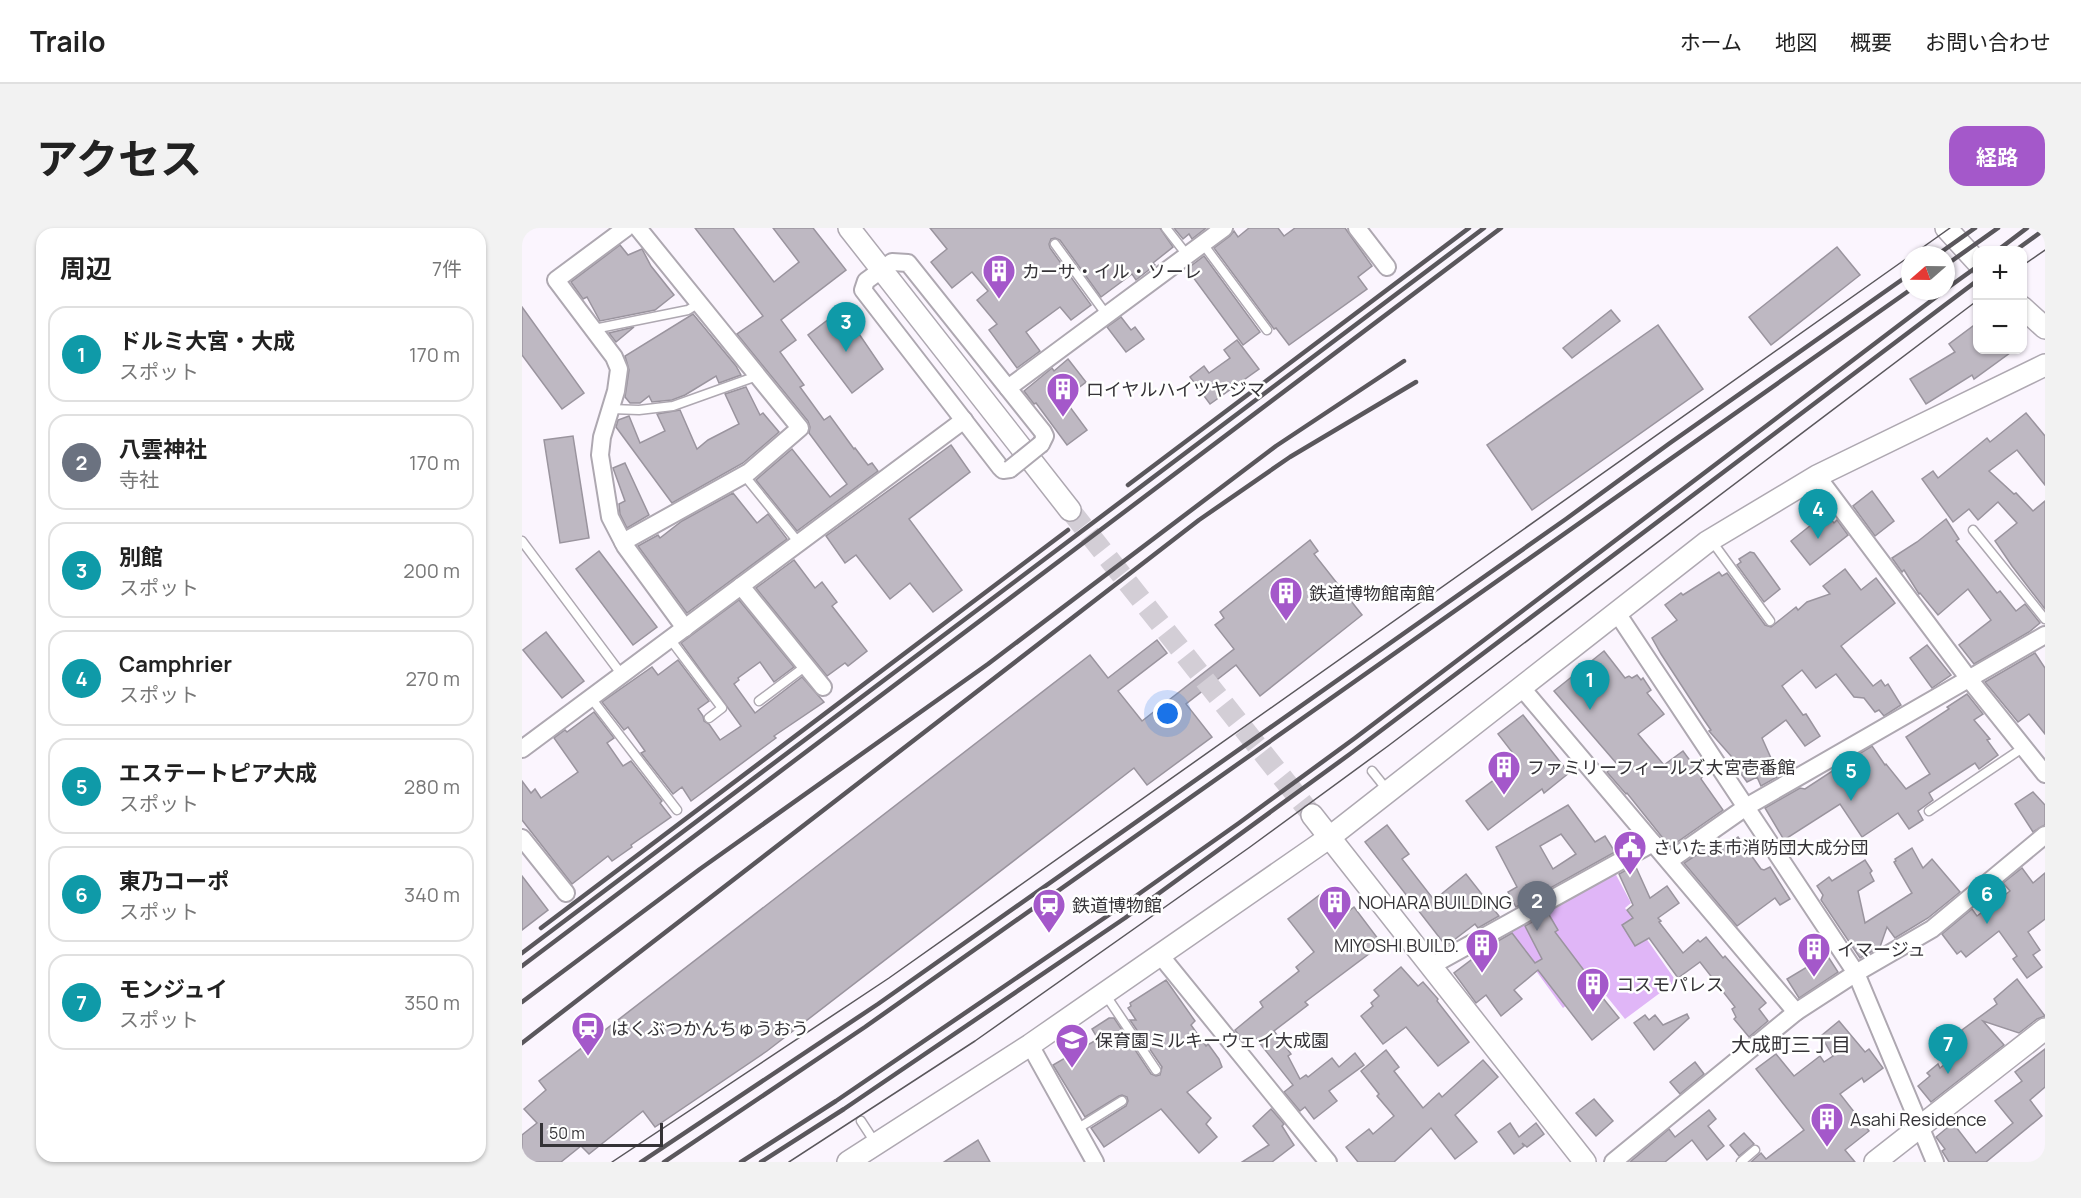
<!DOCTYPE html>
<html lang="ja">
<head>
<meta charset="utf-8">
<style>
	:root { --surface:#fff; --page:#f2f2f2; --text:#222; --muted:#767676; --line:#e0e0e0; --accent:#a458ca }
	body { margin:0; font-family:Manrope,"Noto Sans JP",sans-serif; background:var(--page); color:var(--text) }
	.controls { position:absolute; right:18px; top:18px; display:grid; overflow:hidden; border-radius:12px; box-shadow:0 2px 4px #0004 }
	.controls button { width:54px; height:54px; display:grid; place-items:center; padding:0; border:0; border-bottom:2px solid var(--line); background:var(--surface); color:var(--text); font:30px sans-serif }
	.compass { position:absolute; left:1379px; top:18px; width:54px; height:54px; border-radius:50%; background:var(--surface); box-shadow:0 2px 4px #0004; rotate:250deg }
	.scale { position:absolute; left:18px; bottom:15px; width:123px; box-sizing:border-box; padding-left:6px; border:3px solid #353337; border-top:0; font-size:16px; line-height:21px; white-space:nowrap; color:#353337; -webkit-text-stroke:4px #fff; paint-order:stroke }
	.you { position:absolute; left:646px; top:486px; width:21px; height:21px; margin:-15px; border:4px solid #fff; border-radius:50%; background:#1a73e8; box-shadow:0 0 0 9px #1a73e833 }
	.badge { display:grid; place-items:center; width:39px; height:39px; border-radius:50%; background:var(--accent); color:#fff; font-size:20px; font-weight:700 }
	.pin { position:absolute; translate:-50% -50px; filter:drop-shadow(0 2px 3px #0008) }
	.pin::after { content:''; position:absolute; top:32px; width:21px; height:18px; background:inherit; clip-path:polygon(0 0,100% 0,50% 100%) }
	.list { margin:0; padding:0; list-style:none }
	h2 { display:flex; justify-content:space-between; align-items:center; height:78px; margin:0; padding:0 24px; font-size:26px }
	h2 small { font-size:20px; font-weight:400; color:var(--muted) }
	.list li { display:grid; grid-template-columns:39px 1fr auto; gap:18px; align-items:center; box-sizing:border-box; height:96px; margin:0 12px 12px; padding:0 12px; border:2px solid var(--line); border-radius:18px }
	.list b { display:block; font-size:22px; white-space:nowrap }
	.list p { margin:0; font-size:20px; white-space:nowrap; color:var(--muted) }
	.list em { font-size:20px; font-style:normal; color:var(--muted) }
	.map { position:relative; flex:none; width:1523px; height:934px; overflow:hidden; border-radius:18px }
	header { display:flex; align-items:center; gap:36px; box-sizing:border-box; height:84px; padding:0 30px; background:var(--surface); border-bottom:2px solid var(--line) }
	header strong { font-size:28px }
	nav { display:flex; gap:33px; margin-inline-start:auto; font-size:21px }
	.intro { display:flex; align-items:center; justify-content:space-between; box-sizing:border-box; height:144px; padding:0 36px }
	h1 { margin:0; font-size:42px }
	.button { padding:15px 27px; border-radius:18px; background:var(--accent); color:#fff; font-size:21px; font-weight:700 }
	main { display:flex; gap:36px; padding:0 36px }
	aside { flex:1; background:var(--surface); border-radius:18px; box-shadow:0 2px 4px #0004 }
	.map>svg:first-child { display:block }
</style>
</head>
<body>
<header>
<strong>Trailo</strong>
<nav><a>ホーム</a><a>地図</a><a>概要</a><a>お問い合わせ</a></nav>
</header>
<div class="intro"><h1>アクセス</h1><a class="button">経路</a></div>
<main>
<aside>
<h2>周辺<small>7件</small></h2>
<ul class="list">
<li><span class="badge" style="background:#0f9aa8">1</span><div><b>ドルミ大宮・大成</b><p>スポット</p></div><em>170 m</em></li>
<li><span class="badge" style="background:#6b7280">2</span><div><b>八雲神社</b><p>寺社</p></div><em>170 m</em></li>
<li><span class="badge" style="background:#0f9aa8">3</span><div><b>別館</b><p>スポット</p></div><em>200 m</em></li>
<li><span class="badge" style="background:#0f9aa8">4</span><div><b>Camphrier</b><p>スポット</p></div><em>270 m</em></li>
<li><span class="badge" style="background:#0f9aa8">5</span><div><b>エステートピア大成</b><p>スポット</p></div><em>280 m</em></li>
<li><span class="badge" style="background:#0f9aa8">6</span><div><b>東乃コーポ</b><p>スポット</p></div><em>340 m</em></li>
<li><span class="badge" style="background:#0f9aa8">7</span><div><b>モンジュイ</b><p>スポット</p></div><em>350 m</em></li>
</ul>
</aside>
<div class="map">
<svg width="1523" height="934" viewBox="0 0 1523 934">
	<rect width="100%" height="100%" fill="#fbf5fe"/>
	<polygon fill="#e0b6f7" points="1092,643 1109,675 1103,680 1154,753 1103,791 1073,754 1041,780 983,700"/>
	<g fill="#beb8c2" stroke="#9a949e" stroke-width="1.5" fill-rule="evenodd">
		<polygon points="173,0 211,0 252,54 277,34 251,0 291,0 324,42 259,92 274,112 258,124 282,157 278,159 302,192 308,188 332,221 333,220 346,237 350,235 356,243 275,303 234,252 270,221 308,269 325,256 287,205 288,199 286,193 215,106 241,88"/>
		<polygon points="408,0 638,0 651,19 631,35 633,37 614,52 610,46 579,69 538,12 533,10 529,11 527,16 528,20 569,77 549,92 538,79 504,104 518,123 495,140 467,102 475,96 455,72 466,63 450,44 430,60 409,34 425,21"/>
		<polygon points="652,0 684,0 670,11 667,6 661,11"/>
		<polygon points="727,0 756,0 762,8 773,0 823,0 850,38 836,49 845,61 767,117 754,100 752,101 692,20 708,8 712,3 716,9"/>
		<polygon points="98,17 106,27 120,21 129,38 152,67 133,82 78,93 65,69 61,71 49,54"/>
		<polygon points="1315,19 1338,47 1249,117 1227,89"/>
		<polygon points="682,28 738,104 721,117 665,41"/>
		<polygon points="0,79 62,165 40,181 0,127"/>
		<polygon points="320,81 361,141 330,165 286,107"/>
		<polygon points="1089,82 1098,93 1050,130 1041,120"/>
		<polygon points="171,86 214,138 219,147 197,155 194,148 163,167 150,172 130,174 127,168 118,175 108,175 103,169 107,142 103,128"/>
		<polygon points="599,89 609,102 613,99 622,111 604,124 585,99"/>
		<polygon points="1455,95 1455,122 1492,122 1452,151 1450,147 1404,176 1388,151 1433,124 1427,116"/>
		<polygon points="1136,97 1181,161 1010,282 965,217"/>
		<polygon points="112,99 94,114 87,105"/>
		<polygon points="715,112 737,141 688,176 668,149 682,138 687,145 708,130 702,122"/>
		<polygon points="546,131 564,154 542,171 565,202 545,217 514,175 512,176 502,163 530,140 532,143"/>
		<polygon points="224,159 238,187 241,185 257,204 221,235 150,275 94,199 96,192 107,188 118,215 143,203 135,186 158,182 175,221 186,212 217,196 203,166"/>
		<polygon points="1504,185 1523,208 1523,257 1495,222 1467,243 1492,266 1494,265 1511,283 1523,273 1523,381 1490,338 1473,313 1495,295 1476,274 1456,292 1447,281 1431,294 1400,251 1411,243 1416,250 1465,210 1468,214"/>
		<polygon points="51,208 67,310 38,315 22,212"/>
		<polygon points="429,217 448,244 387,291 440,362 411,384 388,355 368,371 334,327 323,335 304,308"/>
		<polygon points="103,235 127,287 105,300 98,286 97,276 103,273 91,240"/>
		<polygon points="1350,263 1372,293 1353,308 1331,278"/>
		<polygon points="211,265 235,295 246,286 265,311 165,385 116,318 136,307 138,310 160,293"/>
		<polygon points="1304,285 1312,295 1315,292 1326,307 1288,337 1269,313"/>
		<polygon points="1424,291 1437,311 1434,313 1475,365 1478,363 1494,383 1503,376 1518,395 1507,404 1452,436 1437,417 1469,392 1446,361 1416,387 1398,365 1397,366 1382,342 1380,344 1370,330 1395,314"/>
		<polygon points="788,312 796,323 792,326 840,387 738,468 714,437 664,476 690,509 625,557 612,540 245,823 133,899 121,883 67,926 59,918 39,934 8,934 0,924 0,907 15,895 2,881 24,862 17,853 568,427 586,450 635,412 645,425 596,463 620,493 712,421 693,397 702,390 698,384"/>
		<polygon points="77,323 135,399 111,417 54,341"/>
		<polygon points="1228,324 1232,325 1258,361 1242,374 1215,337 1219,334 1217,331"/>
		<polygon points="272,332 293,360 300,354 315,374 310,378 345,423 326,438 323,435 305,448 234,360"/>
		<polygon points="1323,341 1339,362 1354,350 1373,375 1319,418 1351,458 1359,452 1363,458 1366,456 1379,477 1362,488 1357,482 1353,484 1342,470 1332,469 1314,446 1294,460 1280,442 1260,458 1281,487 1284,486 1298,508 1283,518 1264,492 1240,510 1257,548 1239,558 1235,549 1225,554 1214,539 1217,537 1187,503 1189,502 1182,492 1139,426 1130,410 1155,392 1143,377 1159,365 1161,367 1197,344 1200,348 1205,345 1243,397 1249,399 1274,379 1276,382 1285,374 1308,366 1301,358"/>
		<polygon points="217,372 272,439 252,454 238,434 216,450 217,452 212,456 233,485 280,449 302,474 252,508 254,510 169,573 160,559 151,566 119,525 123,523 106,499 102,502 80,474 130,439 136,447 156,432 187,473 176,481 181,488 182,493 187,496 198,512 219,498 159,415"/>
		<polygon points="24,404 62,453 40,470 1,422"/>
		<polygon points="1405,417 1429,447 1410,460 1388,430"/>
		<polygon points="1082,423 1103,450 1107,448 1110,450 1115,447 1119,452 1121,450 1129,462 1125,465 1142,486 1116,506 1142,537 1161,523 1180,549 1179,551 1201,582 1148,619 1105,565 1104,566 1085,544 1095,536 1032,463"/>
		<polygon points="1513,425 1523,440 1523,506 1507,486 1496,494 1463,454"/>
		<polygon points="1445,466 1461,486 1452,492 1468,511 1465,512 1476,527 1457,541 1453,535 1407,565 1411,572 1396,583 1401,592 1387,601 1376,585 1340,609 1318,576 1262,612 1243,580 1278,560 1283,561 1318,538 1323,544 1337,526 1350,518 1363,537 1364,536 1384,561 1408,546 1384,509 1427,481 1425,479"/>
		<polygon points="72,484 92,510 85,515 101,538 109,533 140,573 138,575 149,589 109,617 110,619 90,633 86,628 50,656 0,592 0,553 9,565 13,561 19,570 56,544 32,510 43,502 45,504"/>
		<polygon points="1001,487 1047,545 1022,565 1020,561 966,602 944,573 997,533 976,506"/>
		<polygon points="1511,564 1523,577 1523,597 1511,604 1493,576"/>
		<path d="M1046,577L1073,614L1083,608L1093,624L994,679L986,664L995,659L974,619ZM1039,606L1054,626L1031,641L1018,618Z"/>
		<polygon points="865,597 887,626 880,631 912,672 944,646 977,688 956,700 953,696 924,718 843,614"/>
		<polygon points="1216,609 1239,641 1242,642 1248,639 1268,671 1258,677 1253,670 1215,698 1162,635 1182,622 1187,628"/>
		<polygon points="1390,620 1401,640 1410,631 1438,664 1406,690 1373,710 1365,699 1358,719 1338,730 1299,672 1301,667 1295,658 1307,649 1310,653 1343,632 1350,643 1348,645 1352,653 1336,663 1343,695 1390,665 1372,634 1374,633 1373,631"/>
		<polygon points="1113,637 1128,670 1145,658 1157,675 1136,690 1139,693 1137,694 1161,725 1176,712 1178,714 1184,709 1201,730 1203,728 1244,775 1237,781 1246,793 1227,809 1212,791 1214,789 1210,781 1213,779 1178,734 1156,750 1127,710 1113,718 1100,697 1111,690 1105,682 1111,677 1097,646"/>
		<polygon points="1500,640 1511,655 1523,645 1523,691 1506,704 1518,722 1511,727 1520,739 1505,750 1491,731 1495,728 1477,703 1444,729 1439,723 1435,726 1420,706 1450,681 1455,688 1488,663 1481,655"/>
		<polygon points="0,648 26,682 0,702"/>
		<polygon points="808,659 827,683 832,679 860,716 783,774 786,777 752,803 769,826 766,828 778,851 784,847 786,849 810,830 817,839 833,825 842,837 807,863 815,873 792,891 783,879 778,883 762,864 771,857 732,808 722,814 713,802 741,779 738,774 777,743 774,739 792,724 766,691"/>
		<polygon points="1026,685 1036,702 1033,704 1070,753 1068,754 1097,790 1070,812 1016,742 992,762 1000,771 979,788 964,767 954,775 932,745 969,717 990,705 1013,735 1020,731 1003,698"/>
		<polygon points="1305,727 1316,744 1277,770 1265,751"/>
		<polygon points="879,739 896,758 901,754 916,771 915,773 947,814 916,838 884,799 861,816 839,788 851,778 849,775 857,768 852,762"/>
		<polygon points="1495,751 1523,788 1515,791 1497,805 1461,793 1482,817 1409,874 1396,858 1408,848 1405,845 1416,836 1418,840 1444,819 1436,808 1441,804 1440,802 1475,776 1472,771"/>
		<polygon points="644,752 673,793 669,797 684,818 686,816 697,831 700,839 665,864 689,890 684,896 695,909 677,925 639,881 582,919 569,900 604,878 606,873 605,869 600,867 597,868 563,889 531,837 576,811 570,801 587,790 592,790 629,846 634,848 638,847 640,839 608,792 614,792 606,780 609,778 608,775"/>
		<polygon points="1165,786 1167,790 1132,822 1112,795 1123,787 1127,792 1133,787 1141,797"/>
		<polygon points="1317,793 1343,824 1347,821 1361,840 1342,854 1340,850 1318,866 1347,903 1323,922 1333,934 1229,934 1239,925 1244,931 1282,902 1234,841 1254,826 1272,848 1298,828 1302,834 1311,828 1299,808"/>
		<polygon points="1523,821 1523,859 1508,872 1520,888 1464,934 1427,934 1420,923 1423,921 1414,909 1431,895 1454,925 1491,895 1473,873 1500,853 1493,844"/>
		<polygon points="864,822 877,839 872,843 901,880 917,865 920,869 961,832 976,849 933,887 955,914 933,931 909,900 872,934 836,934 824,919 847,901 851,906 872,888 855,868 857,866 839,843"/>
		<polygon points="1173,834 1182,846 1158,866 1148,854"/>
		<polygon points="1072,871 1091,893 1074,908 1054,885"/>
		<polygon points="749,881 762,896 760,898 772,917 750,934 720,934 747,917 731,898"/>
		<polygon points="1187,882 1194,891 1186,898 1202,918 1185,932 1170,912 1143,934 1108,934 1147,901 1153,909"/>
		<polygon points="988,895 997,909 1014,895 1022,906 1005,919 1000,915 1002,918 992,926 976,904"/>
		<polygon points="1222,905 1232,916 1217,928 1208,917"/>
		<polygon points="456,912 468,934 422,934"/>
	</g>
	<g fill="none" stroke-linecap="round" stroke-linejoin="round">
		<polyline stroke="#d3ced6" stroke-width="21" stroke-dasharray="21 10" stroke-linecap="butt" points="548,282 790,587"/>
		<g stroke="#aea8b1" stroke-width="11">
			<g id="service">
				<polyline points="644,0 665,27"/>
				<polyline points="533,16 584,86"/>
				<polyline points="681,16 745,102"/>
				<polyline points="72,101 166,82 177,75"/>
				<polyline points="89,181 117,182 151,178 235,148"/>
				<polyline points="222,247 277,315"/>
				<polyline points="1451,302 1523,391"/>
				<polyline points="1189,312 1248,393"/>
				<polyline points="0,313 100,447"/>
				<polyline points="148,411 200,480 187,490"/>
				<polyline points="69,470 155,582"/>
				<polyline points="237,473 284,438"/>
				<polyline points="850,543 866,563"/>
				<polyline points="1407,583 1502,519"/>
				<polyline points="583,766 634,842"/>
				<polyline points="339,893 354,916"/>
				<polyline points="555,901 600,873"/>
				<polyline points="1219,934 1233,922"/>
			</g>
		</g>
		<g stroke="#aea8b1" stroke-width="20">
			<g id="minor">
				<polyline points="104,0 34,52 92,129 97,141 94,163 80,209 78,227 88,289 103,318 163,400"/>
				<polyline points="835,0 865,39"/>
				<polyline points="486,160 702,0"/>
				<polyline points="488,241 481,242 478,239 341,62 344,53 370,34 386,35 521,204 523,208 519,216"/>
				<polyline points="1295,248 1447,451 1523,546"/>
				<polyline points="101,314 227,244 278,200 116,0"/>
				<polyline points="219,358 301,459"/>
				<polyline points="1095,385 1334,745 1413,934"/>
				<polyline points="999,459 1274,784"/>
				<polyline points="0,521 442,192"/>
				<polyline points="0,610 44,665"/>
				<polyline points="1147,633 1224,579 1523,407"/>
				<polyline points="638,727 806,934"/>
				<polyline points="909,738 1131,615"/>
				<polyline points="508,817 573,934"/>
				<polyline points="1091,934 1274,784 1334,745 1410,701 1523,607"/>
			</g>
		</g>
		<g stroke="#aea8b1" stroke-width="24">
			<g id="tertiary">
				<polyline points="327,0 548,282"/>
				<polyline points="1424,0 1456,35"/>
				<polyline points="1500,79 1523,100"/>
				<polyline points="790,587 1063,934"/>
				<polyline points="326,934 508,817 808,609 1185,314 1295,248 1523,137"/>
				<polyline points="1353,934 1523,801"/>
			</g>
		</g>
		<use href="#service" stroke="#fff" stroke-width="8"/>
		<use href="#minor" stroke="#fff" stroke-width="16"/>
		<use href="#tertiary" stroke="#fff" stroke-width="21"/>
		<g stroke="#5a575c" stroke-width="1.5">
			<polyline points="1390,27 1428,0"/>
			<polyline points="1500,38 1523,22"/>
			<polyline points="90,934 367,750 1388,28"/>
			<polyline points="267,934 453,813 728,619 866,518 1456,72"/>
		</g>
		<g stroke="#5a575c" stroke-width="4.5">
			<polyline points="1476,22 1505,0"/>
			<polyline points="1494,22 1523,1"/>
			<polyline points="1415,27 1453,0"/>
			<polyline points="1424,37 1476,0"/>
			<polyline points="1424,61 1456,38"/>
			<polyline points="606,257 947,0"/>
			<polyline points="19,700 546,302"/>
			<polyline points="0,725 962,0"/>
			<polyline points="0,738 979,0"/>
			<polyline points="0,774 178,641 466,436 754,218 882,133"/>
			<polyline points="0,815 677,292 768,229 894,154"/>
			<polyline points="119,934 356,776 1044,291 1148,215 1388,46"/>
			<polyline points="142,934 343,799 1388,62"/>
			<polyline points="219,934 314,873 597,680 717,595 833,510 1422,63"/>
			<polyline points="239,934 322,881 603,690 828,526 1456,52"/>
		</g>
		<g stroke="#aea8b1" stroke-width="20" stroke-linecap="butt">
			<polyline id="minor-bridge" points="488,241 519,216"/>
		</g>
		<use href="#minor-bridge" stroke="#fff" stroke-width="16"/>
	</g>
	<defs>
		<g id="building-pin" transform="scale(1.725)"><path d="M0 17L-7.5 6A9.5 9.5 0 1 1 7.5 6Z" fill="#a458ca" stroke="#fff"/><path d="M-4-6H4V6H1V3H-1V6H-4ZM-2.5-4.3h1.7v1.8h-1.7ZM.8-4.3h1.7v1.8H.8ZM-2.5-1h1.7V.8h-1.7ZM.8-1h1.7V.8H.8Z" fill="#fff"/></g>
		<g id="civic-pin" transform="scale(1.725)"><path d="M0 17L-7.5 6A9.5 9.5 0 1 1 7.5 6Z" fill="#a458ca" stroke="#fff"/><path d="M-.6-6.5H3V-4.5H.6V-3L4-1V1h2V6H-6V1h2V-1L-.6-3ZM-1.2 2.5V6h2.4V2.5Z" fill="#fff"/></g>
		<g id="station-pin" transform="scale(1.725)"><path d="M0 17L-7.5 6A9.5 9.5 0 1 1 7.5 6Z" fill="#a458ca" stroke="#fff"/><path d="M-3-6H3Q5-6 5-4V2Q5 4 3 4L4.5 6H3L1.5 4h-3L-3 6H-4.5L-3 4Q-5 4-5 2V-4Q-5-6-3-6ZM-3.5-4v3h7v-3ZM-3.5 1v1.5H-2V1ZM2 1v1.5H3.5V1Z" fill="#fff"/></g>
		<g id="school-pin" transform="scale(1.725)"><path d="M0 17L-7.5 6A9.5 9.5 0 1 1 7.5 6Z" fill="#a458ca" stroke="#fff"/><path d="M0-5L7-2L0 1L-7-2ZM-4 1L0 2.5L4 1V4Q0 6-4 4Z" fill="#fff"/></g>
	</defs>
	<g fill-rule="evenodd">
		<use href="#building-pin" x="477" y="43"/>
		<use href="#building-pin" x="541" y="161"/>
		<use href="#building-pin" x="764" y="365"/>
		<use href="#building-pin" x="982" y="539"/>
		<use href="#civic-pin" x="1108" y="619"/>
		<use href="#building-pin" x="813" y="674"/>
		<use href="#station-pin" x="527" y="677"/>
		<use href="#building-pin" x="960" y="717"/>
		<use href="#building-pin" x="1292" y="721"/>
		<use href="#building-pin" x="1071" y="756"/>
		<use href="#station-pin" x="66" y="800"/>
		<use href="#school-pin" x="550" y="812"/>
		<use href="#building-pin" x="1305" y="891"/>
	</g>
	<g text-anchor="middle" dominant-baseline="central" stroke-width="5" stroke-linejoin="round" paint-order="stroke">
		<g font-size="18" fill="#353337" stroke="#fff" text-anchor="start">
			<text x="500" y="43">カーサ・イル・ソーレ</text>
			<text x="564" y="161">ロイヤルハイツヤジマ</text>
			<text x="787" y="365">鉄道博物館南館</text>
			<text x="1005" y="539">ファミリーフィールズ大宮壱番館</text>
			<text x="1131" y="619">さいたま市消防団大成分団</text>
			<text x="836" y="674">NOHARA BUILDING</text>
			<text x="550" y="677">鉄道博物館</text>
			<text x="937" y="717" text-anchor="end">MIYOSHI BUILD.</text>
			<text x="1315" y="721">イマージュ</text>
			<text x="1094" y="756">コスモパレス</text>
			<text x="89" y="800">はくぶつかんちゅうおう</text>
			<text x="573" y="812">保育園ミルキーウェイ大成園</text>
			<text x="1328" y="891">Asahi Residence</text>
		</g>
		<g font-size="20" fill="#353337" stroke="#fff">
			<text x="1269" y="816">大成町三丁目</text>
		</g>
	</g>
</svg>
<div class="controls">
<button>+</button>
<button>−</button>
</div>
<svg class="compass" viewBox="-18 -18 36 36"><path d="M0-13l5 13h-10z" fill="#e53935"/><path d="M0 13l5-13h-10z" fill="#767676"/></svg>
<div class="scale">50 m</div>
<div class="you"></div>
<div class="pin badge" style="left:1068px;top:482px;background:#0f9aa8">1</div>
<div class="pin badge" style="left:1015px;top:703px;background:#6b7280">2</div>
<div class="pin badge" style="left:324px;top:124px;background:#0f9aa8">3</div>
<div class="pin badge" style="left:1296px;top:311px;background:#0f9aa8">4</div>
<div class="pin badge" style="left:1329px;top:573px;background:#0f9aa8">5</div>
<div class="pin badge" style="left:1465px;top:696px;background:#0f9aa8">6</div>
<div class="pin badge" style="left:1426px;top:846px;background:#0f9aa8">7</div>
</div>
</main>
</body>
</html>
